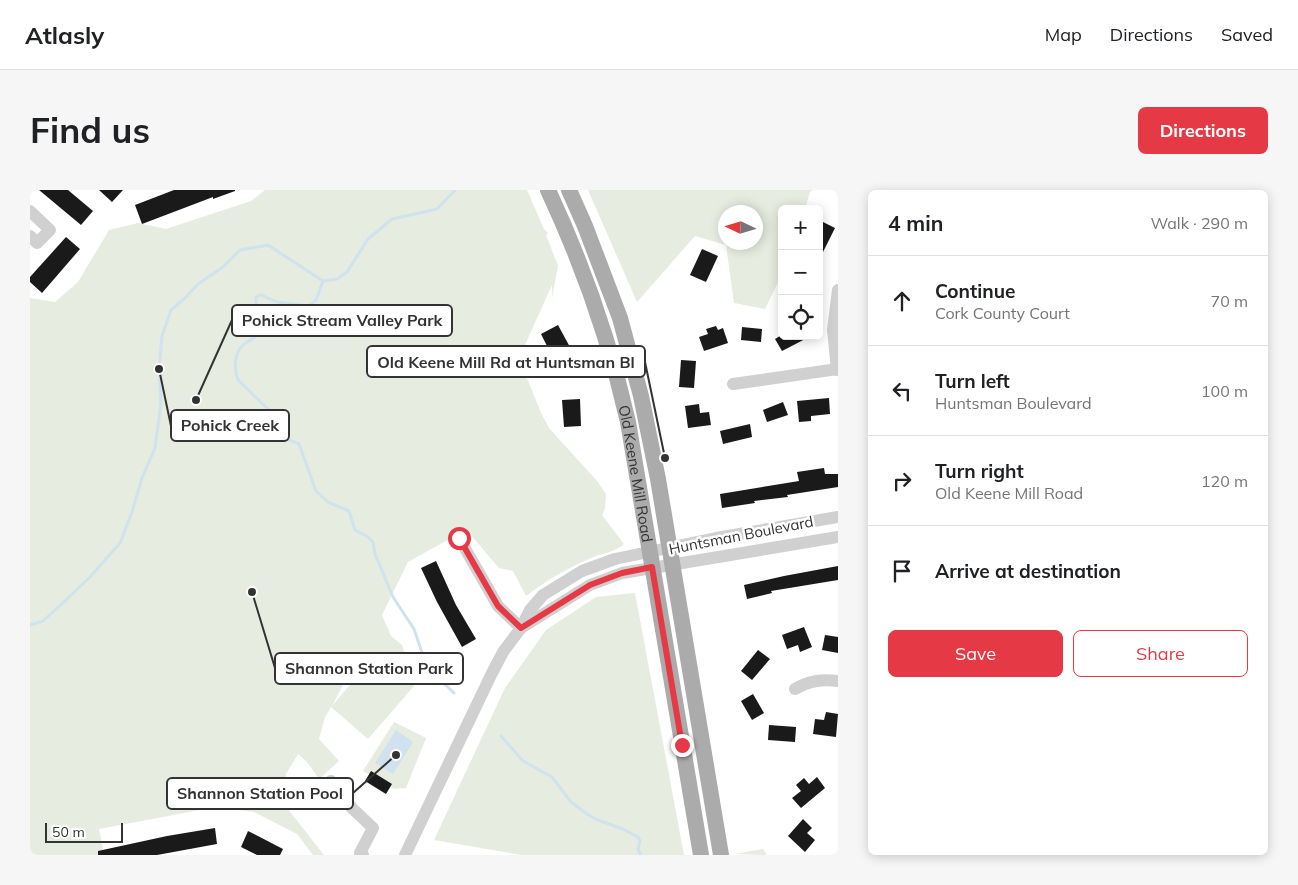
<!DOCTYPE html>
<html lang="en">
<head>
<meta charset="utf-8">
<style>
	:root { --surface:#fff; --page:#f6f6f6; --text:#202124; --muted:#757577; --line:#e0e0e0; --accent:#e63946 }
	body { margin:0; font-family:Mulish,sans-serif; background:var(--page); color:var(--text) }
	.controls { position:absolute; right:15px; top:15px; display:grid; overflow:hidden; border-radius:8px; box-shadow:0 2px 12px #0003 }
	.controls button { width:45px; height:45px; display:grid; place-items:center; padding:0; border:0; border-bottom:1px solid var(--line); background:var(--surface); color:var(--text); font:25px sans-serif }
	.compass { position:absolute; left:688px; top:15px; width:45px; height:45px; border-radius:50%; background:var(--surface); box-shadow:0 2px 12px #0003; rotate:274deg }
	.scale { position:absolute; left:15px; bottom:12px; width:78px; box-sizing:border-box; padding-left:5px; border:2px solid #333; border-top:0; font-size:14px; line-height:18px; white-space:nowrap; color:#333; -webkit-text-stroke:4px #fff; paint-order:stroke }
	.stop { position:absolute; width:15px; height:15px; margin:-11px; border:4px solid #e63946; border-radius:50%; background:#fff }
	.stop.end { background:#e63946; border-color:#fff; box-shadow:0 1px 5px #0008 }
	.list { margin:0; padding:0; list-style:none }
	h2 { display:flex; justify-content:space-between; align-items:center; height:65px; margin:0; padding:0 20px; font-size:21px }
	h2 small { font-size:16px; font-weight:400; color:var(--muted) }
	.list li { display:grid; grid-template-columns:32px 1fr auto; gap:15px; align-items:center; box-sizing:border-box; height:90px; padding:0 20px; border-top:1px solid var(--line) }
	.list b { display:block; font-size:19px; white-space:nowrap }
	.list p { margin:0; font-size:16px; white-space:nowrap; color:var(--muted) }
	.list em { font-size:16px; font-style:normal; color:var(--muted) }
	.actions { display:flex; gap:10px; padding:15px 20px }
	.actions a { flex:1; padding:11px 0; border:1px solid var(--accent); border-radius:8px; text-align:center; font-size:18px; color:var(--accent) }
	.actions .main { background:var(--accent); color:#fff }
	.icon { flex:none; width:28px; height:28px; fill:none; stroke:currentColor; stroke-width:2; stroke-linecap:round; stroke-linejoin:round }
	.map { position:relative; flex:none; width:808px; height:665px; overflow:hidden; border-radius:8px }
	header { display:flex; align-items:center; gap:30px; box-sizing:border-box; height:70px; padding:0 25px; background:var(--surface); border-bottom:1px solid var(--line) }
	header strong { font-size:24px }
	nav { display:flex; gap:28px; margin-inline-start:auto; font-size:18px }
	.intro { display:flex; align-items:center; justify-content:space-between; box-sizing:border-box; height:120px; padding:0 30px }
	h1 { margin:0; font-size:35px }
	.button { padding:12px 22px; border-radius:8px; background:var(--accent); color:#fff; font-size:18px; font-weight:700 }
	main { display:flex; gap:30px; padding:0 30px }
	aside { flex:1; background:var(--surface); border-radius:8px; box-shadow:0 2px 12px #0003 }
	.map>svg:first-child { display:block }
</style>
</head>
<body>
<header>
<strong>Atlasly</strong>
<nav><a>Map</a><a>Directions</a><a>Saved</a></nav>
</header>
<div class="intro"><h1>Find us</h1><a class="button">Directions</a></div>
<main>
<div class="map">
<svg width="808" height="665" viewBox="0 0 808 665">
	<rect width="100%" height="100%" fill="#fff"/>
	<g fill="#e6ecdf" fill-rule="evenodd">
		<path d="M235,0H497L514,39L518,43L516,45L528,76L522,108V95L494,157L493,172L496,186L512,225L519,238L567,291L576,304L575,319L572,325L594,354C585,362 573,363 561,368C538,378 517,390 496,406L483,381L469,378L440,344L432,342L378,372L352,425L361,446L372,455L381,482L384,496L338,549L301,517L295,527L289,549L309,571L289,589L277,572L268,564L256,584L254,614L294,665H283L267,644L224,622L186,617L69,639L74,665H0V108L25,112L48,92L79,40L108,33L136,39L221,11ZM341,466L355,489L337,475L302,516L314,493Z"/>
		<path d="M558,0H783L780,2L775,19H752V84L735,119L704,113L696,55L665,46L607,112ZM696,22H726V52H696Z"/>
		<polygon points="605,403 654,665 491,665 404,650 475,498 516,440 566,407"/>
		<polygon points="364,532 396,548 376,598 364,599 333,581"/>
		<polygon points="733,659 737,665 704,664"/>
	</g>
	<polygon fill="#cfe2ee" points="366,540 383,552 363,584 345,573"/>
	<g fill="none" stroke-linecap="round" stroke-linejoin="round">
		<g stroke="#cfe2ee" stroke-width="3">
			<path d="M293,91L286,110L282,114L277,116L247,112L231,105L226,107C225,118 233,132 229,142C226,148 222,149 217,152C204,160 203,177 208,190L241,222L252,247L269,254L286,301L298,312L319,321L325,340L338,347L343,352L345,364L363,407L384,439L397,477L424,503"/>
			<polyline points="0,435 13,431 36,410 60,387 90,353 102,322 112,288 125,258 131,213 129,179 132,146 141,120 156,107 168,94 193,77 210,60 238,55 293,91 307,89 317,82 338,49 362,29 407,19 425,0"/>
			<polyline points="471,546 493,571 522,587 541,612 557,624 568,630 593,639 608,647 610,651 608,659 611,665"/>
		</g>
	</g>
	<g fill="#1a1a1a">
		<polygon points="9,0 38,0 63,21 51,35"/>
		<polygon points="69,0 93,0 82,12"/>
		<polygon points="144,0 205,0 205,1 183,9 183,7 112,34 105,15"/>
		<polygon points="789,30 805,38 789,70"/>
		<polygon points="36,47 50,59 12,103 0,92 0,87"/>
		<polygon points="672,59 688,66 676,92 660,85"/>
		<polygon points="528,135 541,159 523,168 511,144"/>
		<polygon points="686,136 688,140 693,138 698,153 674,161 669,147 678,144 676,139"/>
		<polygon points="712,137 732,139 731,152 711,150"/>
		<polygon points="750,146 781,146 752,161 745,149"/>
		<polygon points="651,170 666,171 664,198 649,197"/>
		<polygon points="799,208 800,224 781,226 781,231 769,232 767,211"/>
		<polygon points="550,209 551,236 534,237 532,210"/>
		<polygon points="753,212 758,225 737,232 733,220"/>
		<polygon points="669,214 670,223 679,222 681,235 658,238 655,216"/>
		<polygon points="720,234 722,247 693,254 690,241"/>
		<polygon points="794,278 795,284 808,284 808,297 757,305 758,307 724,311 725,313 692,318 690,304 769,291 767,282"/>
		<polygon points="406,371 426,415 446,449 432,457 407,412 391,378"/>
		<polygon points="808,376 808,390 741,401 742,403 717,409 714,395 754,386"/>
		<polygon points="774,437 782,457 770,462 768,455 757,459 752,445"/>
		<polygon points="795,445 808,447 808,463 792,460"/>
		<polygon points="728,460 740,469 722,490 711,481"/>
		<polygon points="723,504 734,523 722,530 711,511"/>
		<polygon points="796,522 808,524 806,547 783,544 785,529 794,530"/>
		<polygon points="739,535 766,537 765,552 738,550"/>
		<polygon points="341,581 362,594 356,604 335,591"/>
		<polygon points="787,587 795,598 771,618 762,608 771,601 766,595 774,588 779,594"/>
		<polygon points="773,629 782,638 777,643 785,650 775,662 758,646"/>
		<polygon points="185,638 187,654 127,665 68,665 68,661 137,646"/>
		<polygon points="218,641 253,659 250,665 227,665 211,657"/>
	</g>
	<g fill="none" stroke-linecap="round" stroke-linejoin="round">
		<g stroke="#d0d0d0" stroke-width="12">
			<polyline points="0,21 20,40 7,53 0,46"/>
			<polyline points="807,180 803,140 808,100"/>
			<polyline points="703,194 808,179"/>
			<polyline points="429,348 468,416 491,438"/>
			<polyline points="491,438 560,395 592,383 808,347"/>
			<path d="M765,499C779,491 791,489 808,491"/>
			<polyline points="301,591 322,618 343,638 330,663 333,665"/>
			<polyline points="375,665 461,485 473,462 491,438 500,420 513,405 552,381 585,369 686,348 808,327"/>
		</g>
		<g stroke="#ababab" stroke-width="16">
			<path id="s1" d="M518,0C553,75 580,152 598,232L671,665"/>
			<polyline points="539,0 555,36 590,128 611,206 628,289 691,665"/>
		</g>
	</g>
	<g fill="none" stroke-linecap="round" stroke-linejoin="round">
		<polyline stroke="#e63946" stroke-width="6" points="429,348 468,416 491,438 560,395 592,383 622,377 652,555"/>
	</g>
	<g text-anchor="middle" dominant-baseline="central" stroke-width="5" stroke-linejoin="round" paint-order="stroke">
		<g font-size="15" fill="#333" stroke="#fff">
			<text stroke="none"><textPath href="#s1" startOffset="298">Old Keene Mill Road</textPath></text>
			<text transform="translate(711 345) rotate(-11)">Huntsman Boulevard</text>
		</g>
	</g>
	<path fill="none" stroke="#333" stroke-width="2" d="M166 210L202 130M635 268L615 172M129 179L141 236M222 402L245 478M366 565L323 603"/>
	<g fill="#333" stroke="#fff" stroke-width="2">
		<circle cx="166" cy="210" r="5"/>
		<circle cx="635" cy="268" r="5"/>
		<circle cx="129" cy="179" r="5"/>
		<circle cx="222" cy="402" r="5"/>
		<circle cx="366" cy="565" r="5"/>
	</g>
	<g fill="#fff" stroke="#333" stroke-width="2">
		<rect x="202" y="115" width="220" height="31" rx="5"/>
		<rect x="337" y="156" width="278" height="31" rx="5"/>
		<rect x="141" y="220" width="118" height="31" rx="5"/>
		<rect x="245" y="463" width="188" height="31" rx="5"/>
		<rect x="137" y="588" width="186" height="31" rx="5"/>
	</g>
	<g font-size="16" text-anchor="middle" font-weight="bold" fill="#333">
		<text x="312" y="136">Pohick Stream Valley Park</text>
		<text x="476" y="178">Old Keene Mill Rd at Huntsman Bl</text>
		<text x="200" y="241">Pohick Creek</text>
		<text x="339" y="484">Shannon Station Park</text>
		<text x="230" y="609">Shannon Station Pool</text>
	</g>
</svg>
<div class="controls">
<button>+</button>
<button>−</button>
<button><svg class="icon" aria-label="locate" viewBox="0 0 24 24"><circle cx="12" cy="12" r="6"/><path d="M12 2v4M12 18v4M2 12h4M18 12h4"/></svg></button>
</div>
<svg class="compass" viewBox="-18 -18 36 36"><path d="M0-13l5 13h-10z" fill="#e53935"/><path d="M0 13l5-13h-10z" fill="#757577"/></svg>
<div class="scale">50 m</div>
<div class="stop" style="left:429px;top:348px"></div>
<div class="stop end" style="left:652px;top:555px"></div>
</div>
<aside>
<h2>4 min<small>Walk · 290 m</small></h2>
<ul class="list">
<li><svg class="icon" aria-label="ahead" viewBox="0 0 24 24"><path d="M12 20V5M6 11l6-6 6 6"/></svg><div><b>Continue</b><p>Cork County Court</p></div><em>70 m</em></li>
<li><svg class="icon" aria-label="left" viewBox="0 0 24 24"><path d="M17 20v-9H6M10 6l-5 5 5 5"/></svg><div><b>Turn left</b><p>Huntsman Boulevard</p></div><em>100 m</em></li>
<li><svg class="icon" aria-label="right" viewBox="0 0 24 24"><path d="M7 20v-9h11M14 6l5 5-5 5"/></svg><div><b>Turn right</b><p>Old Keene Mill Road</p></div><em>120 m</em></li>
<li><svg class="icon" aria-label="arrive" viewBox="0 0 24 24"><path d="M6 21V4h12l-3 4 3 4H6"/></svg><div><b>Arrive at destination</b></div></li>
</ul>
<div class="actions"><a class="main">Save</a><a>Share</a></div>
</aside>
</main>
</body>
</html>
